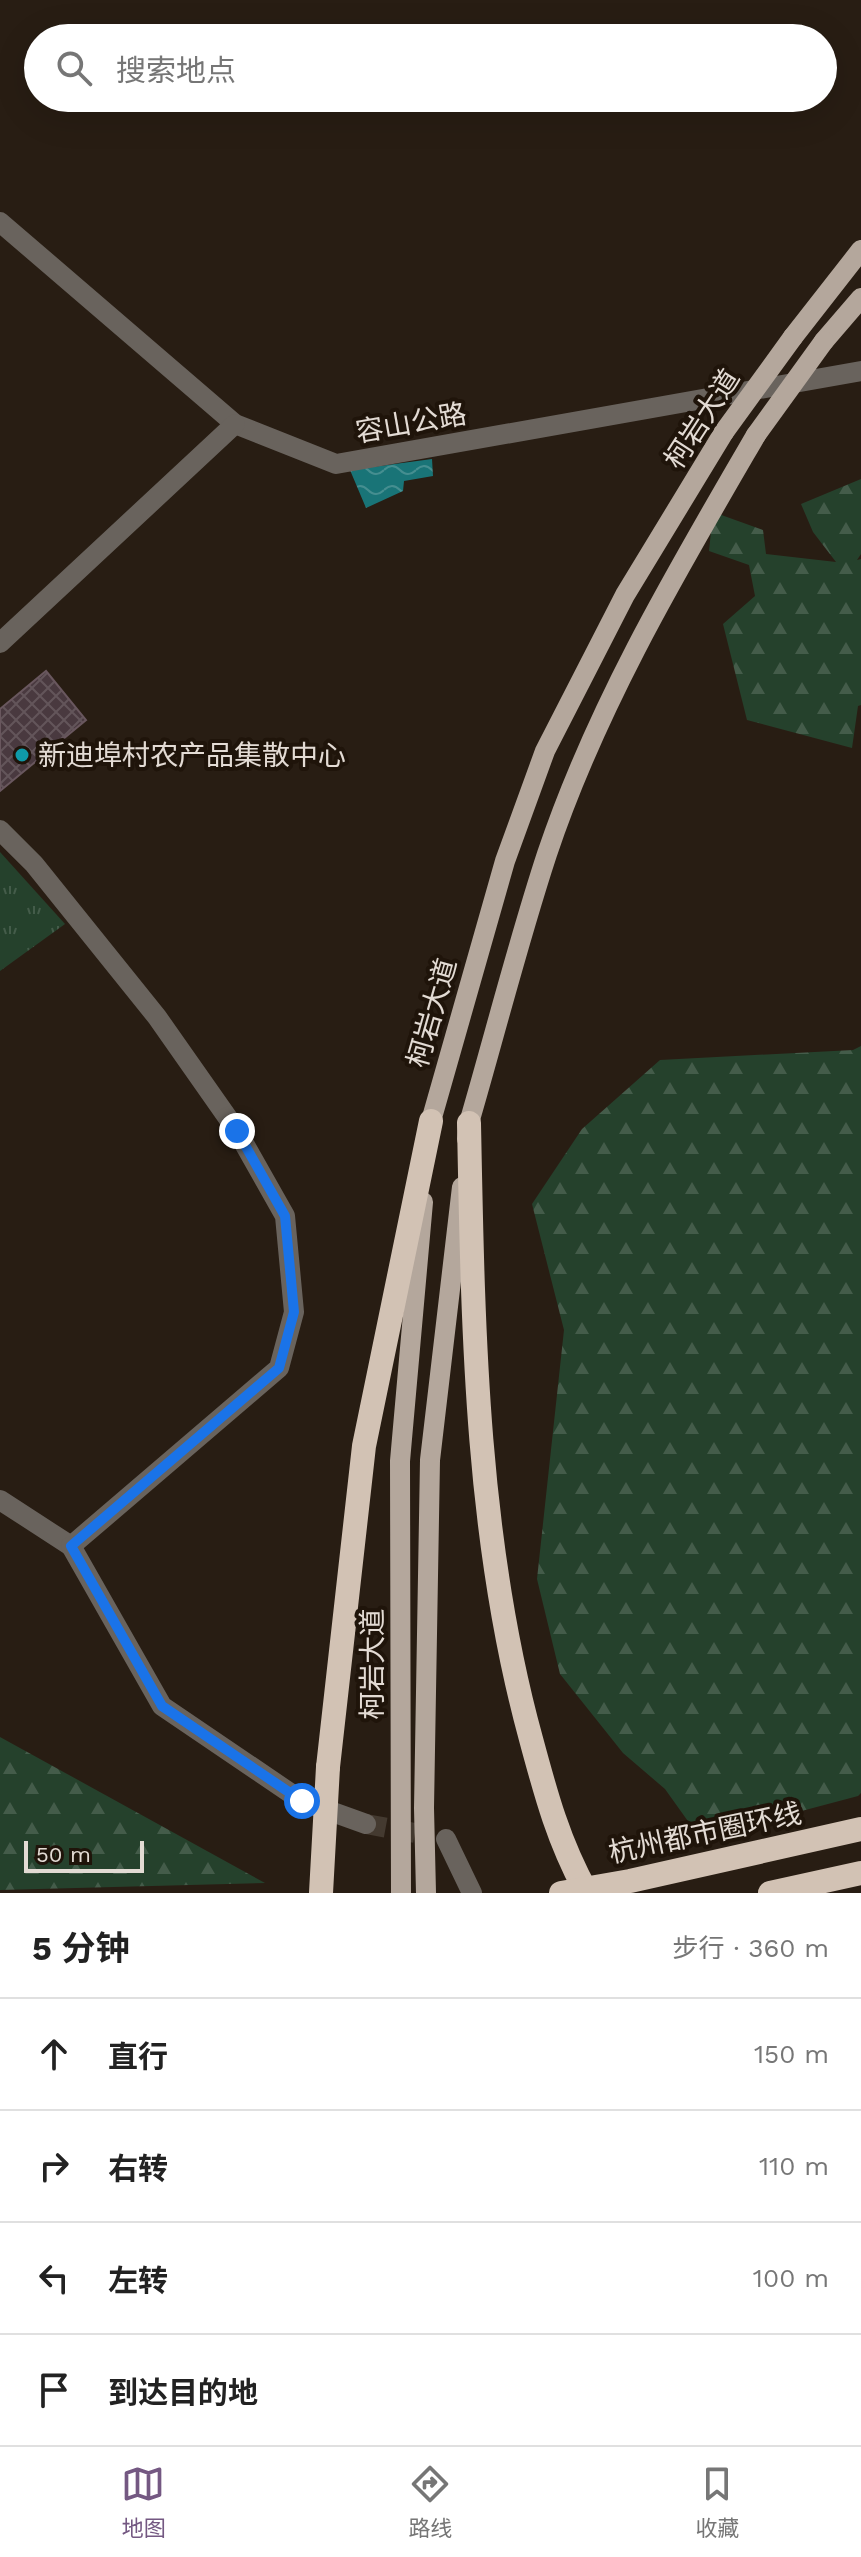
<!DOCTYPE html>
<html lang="zh">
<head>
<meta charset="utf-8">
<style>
	:root { --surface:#fff; --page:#f6f6f6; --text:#222; --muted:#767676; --line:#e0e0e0; --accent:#745882 }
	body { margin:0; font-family:"Work Sans","Noto Sans SC",sans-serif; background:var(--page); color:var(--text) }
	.scale { position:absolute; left:24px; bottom:20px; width:120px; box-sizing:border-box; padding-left:8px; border:4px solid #e3dbd4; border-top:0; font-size:22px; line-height:28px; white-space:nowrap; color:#e3dbd4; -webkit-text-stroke:6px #1f140a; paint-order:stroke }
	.stop { position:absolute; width:24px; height:24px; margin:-18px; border:6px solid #1a73e8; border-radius:50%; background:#fff }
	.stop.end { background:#1a73e8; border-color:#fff; box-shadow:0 2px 8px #0008 }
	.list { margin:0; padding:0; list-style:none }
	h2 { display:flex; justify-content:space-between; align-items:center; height:104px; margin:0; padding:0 32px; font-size:34px }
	h2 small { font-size:26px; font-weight:400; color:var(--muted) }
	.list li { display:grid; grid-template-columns:52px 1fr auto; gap:24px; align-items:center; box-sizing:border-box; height:112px; padding:0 32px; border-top:2px solid var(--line) }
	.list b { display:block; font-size:30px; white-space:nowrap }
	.list em { font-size:26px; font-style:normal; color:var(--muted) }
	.icon { flex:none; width:44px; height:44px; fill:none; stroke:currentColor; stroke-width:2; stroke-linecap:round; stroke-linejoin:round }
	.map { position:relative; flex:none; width:861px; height:1893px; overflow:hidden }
	.search { position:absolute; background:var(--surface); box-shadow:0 8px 32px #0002; left:24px; right:24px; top:24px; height:88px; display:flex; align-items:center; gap:20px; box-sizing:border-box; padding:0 28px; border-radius:44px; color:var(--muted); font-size:30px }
	.sheet { height:552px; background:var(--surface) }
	nav { display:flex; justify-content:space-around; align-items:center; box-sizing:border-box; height:112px; border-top:2px solid var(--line); background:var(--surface); font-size:22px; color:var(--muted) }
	nav a { display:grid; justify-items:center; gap:4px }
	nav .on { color:var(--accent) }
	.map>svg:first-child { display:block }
</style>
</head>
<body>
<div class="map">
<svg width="861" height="1893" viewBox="0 0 861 1893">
	<defs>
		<pattern id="forest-firs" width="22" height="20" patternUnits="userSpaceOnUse" patternTransform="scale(2)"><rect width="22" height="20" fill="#25412c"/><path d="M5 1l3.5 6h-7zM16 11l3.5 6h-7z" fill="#445c4a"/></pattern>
		<pattern id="park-tufts" width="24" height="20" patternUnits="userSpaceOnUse" patternTransform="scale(2)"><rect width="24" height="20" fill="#25412c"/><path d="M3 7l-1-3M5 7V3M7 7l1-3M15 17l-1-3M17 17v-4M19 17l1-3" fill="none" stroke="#445c4a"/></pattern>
		<pattern id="water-waves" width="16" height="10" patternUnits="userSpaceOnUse" patternTransform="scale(2)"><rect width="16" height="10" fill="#197477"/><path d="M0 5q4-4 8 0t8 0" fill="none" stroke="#458e90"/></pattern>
		<pattern id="building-cross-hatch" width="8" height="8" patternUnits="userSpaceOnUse" patternTransform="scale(2)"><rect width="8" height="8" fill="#49393f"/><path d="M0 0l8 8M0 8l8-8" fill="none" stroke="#63555a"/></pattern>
	</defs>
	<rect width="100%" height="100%" fill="#281d13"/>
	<g fill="url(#forest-firs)">
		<polygon points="861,479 861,554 857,560 861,559 861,705 858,706 852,748 747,720 723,624 755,596 749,565 709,551 713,512 763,530 766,554 836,562 813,532 801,504"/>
		<polygon points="861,1046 861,1793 858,1796 700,1838 665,1789 623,1753 560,1674 537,1579 564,1330 532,1204 582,1129 660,1060 853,1050"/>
		<polygon points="0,1737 265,1883 0,1890"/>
	</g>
	<polygon fill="url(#park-tufts)" points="0,852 65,924 0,971"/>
	<polygon fill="url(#water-waves)" points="432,459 433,476 404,481 403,491 366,508 350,470"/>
	<polygon fill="url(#building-cross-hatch)" stroke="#69575e" stroke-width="2" points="46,671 86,720 0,791 0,709"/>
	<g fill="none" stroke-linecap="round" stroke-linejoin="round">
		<polyline stroke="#443a30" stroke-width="20" stroke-dasharray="20 10" stroke-linecap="butt" points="366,1824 415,1833"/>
		<g stroke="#69635d" stroke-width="20">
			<polyline points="0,222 235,424 336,464 861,371"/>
			<polyline points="0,643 235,424"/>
			<polyline points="0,830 34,864 157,1017 237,1131 285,1216 294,1312 279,1368 71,1546 0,1500"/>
			<polyline points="71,1546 162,1706 302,1801 366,1824"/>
			<polyline points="446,1839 472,1893"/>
		</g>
		<g stroke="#b4a79c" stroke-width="20">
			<polyline points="793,337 861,250"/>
			<polyline points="824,341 861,298"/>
			<polyline points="429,1134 431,1121 505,861 545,751 625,595 724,432"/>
			<path d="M467,1139L469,1123C495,1034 518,942 547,854C597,705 678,569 756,435"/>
			<polyline points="401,1893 400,1461 423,1202"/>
			<polyline points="426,1893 424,1808 430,1460 462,1187"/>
		</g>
		<g stroke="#d2c2b4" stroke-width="24">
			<path d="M469,1123C473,1330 476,1539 531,1739C546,1795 559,1843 587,1893"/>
			<polyline points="328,1767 364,1446 431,1121"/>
			<polyline points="770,1893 861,1873"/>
		</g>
		<g stroke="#b4a79c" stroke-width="20">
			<polyline points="724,432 793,337"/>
			<polyline points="756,435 824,341"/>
		</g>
		<g stroke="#d2c2b4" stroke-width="24">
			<polyline points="321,1893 328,1767"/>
			<polyline points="561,1893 630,1881 861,1829"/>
		</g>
	</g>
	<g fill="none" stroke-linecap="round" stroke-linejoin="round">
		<polyline stroke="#1a73e8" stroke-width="10" points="237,1131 285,1216 294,1312 279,1368 71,1546 162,1706 302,1801"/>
	</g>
	<circle fill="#0f9aa8" stroke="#1f140a" stroke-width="3" cx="22" cy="755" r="8"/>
	<g text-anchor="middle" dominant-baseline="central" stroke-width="8" stroke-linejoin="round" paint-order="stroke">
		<g font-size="28" fill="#e3dbd4" stroke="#1f140a">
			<text transform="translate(702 419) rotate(-57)">柯岩大道</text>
			<text transform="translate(411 423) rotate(-10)">容山公路</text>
			<text transform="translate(432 1013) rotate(-74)">柯岩大道</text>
			<text transform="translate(372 1664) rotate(-90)">柯岩大道</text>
			<text transform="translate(705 1833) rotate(-12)">杭州都市圈环线</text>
		</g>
		<g font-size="28" fill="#e3dbd4" stroke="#1f140a" text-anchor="start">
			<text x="38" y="755">新迪埠村农产品集散中心</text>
		</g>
	</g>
</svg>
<div class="scale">50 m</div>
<div class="stop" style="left:302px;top:1801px"></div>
<div class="stop end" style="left:237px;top:1131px"></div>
<div class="search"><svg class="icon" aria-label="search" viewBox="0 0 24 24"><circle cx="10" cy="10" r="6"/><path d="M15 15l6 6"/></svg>搜索地点</div>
</div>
<section class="sheet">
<h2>5 分钟<small>步行 · 360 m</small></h2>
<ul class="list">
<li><svg class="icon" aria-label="ahead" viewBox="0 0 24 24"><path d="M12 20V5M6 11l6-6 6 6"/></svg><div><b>直行</b></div><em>150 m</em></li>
<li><svg class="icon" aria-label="right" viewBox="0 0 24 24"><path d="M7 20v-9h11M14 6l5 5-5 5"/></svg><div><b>右转</b></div><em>110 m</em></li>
<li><svg class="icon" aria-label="left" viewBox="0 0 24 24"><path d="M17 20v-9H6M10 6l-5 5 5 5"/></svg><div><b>左转</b></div><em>100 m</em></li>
<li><svg class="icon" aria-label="arrive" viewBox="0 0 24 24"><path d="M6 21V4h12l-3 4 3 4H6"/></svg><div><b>到达目的地</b></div></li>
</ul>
</section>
<nav>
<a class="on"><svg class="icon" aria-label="map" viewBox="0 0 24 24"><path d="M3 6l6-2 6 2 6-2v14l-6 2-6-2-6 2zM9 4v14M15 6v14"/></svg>地图</a>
<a><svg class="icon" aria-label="directions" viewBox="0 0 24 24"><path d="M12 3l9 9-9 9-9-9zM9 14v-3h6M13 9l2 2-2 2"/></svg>路线</a>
<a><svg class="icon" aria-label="saved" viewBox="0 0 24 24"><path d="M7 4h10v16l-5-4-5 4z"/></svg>收藏</a>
</nav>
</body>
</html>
